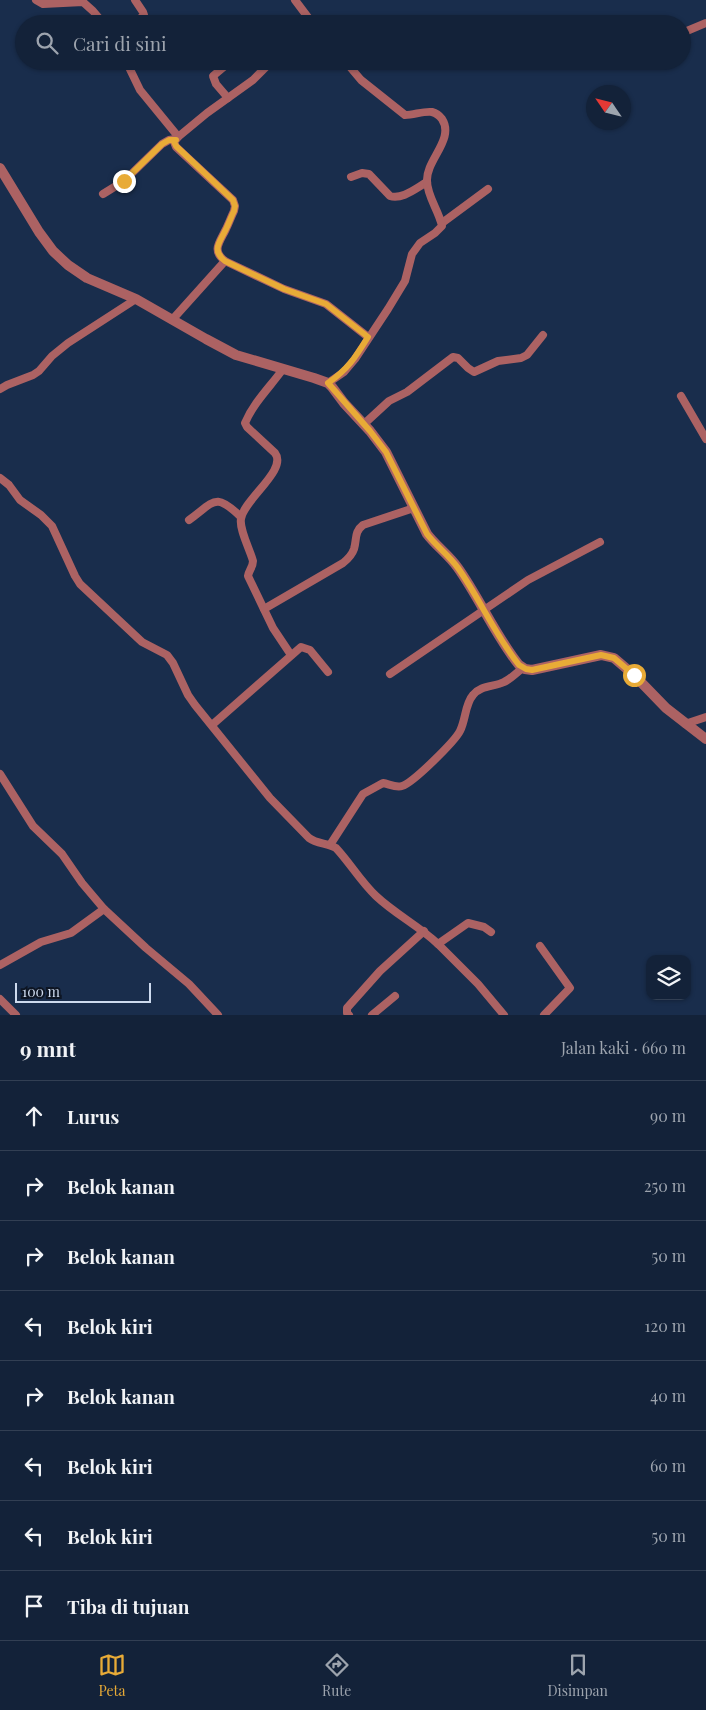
<!DOCTYPE html>
<html lang="id">
<head>
<meta charset="utf-8">
<style>
	:root { --surface:#132239; --page:#1c2a41; --text:#f1f3f6; --muted:#9da4ae; --line:#323f53; --accent:#e8ab37 }
	body { margin:0; font-family:"Playfair Display",serif; background:var(--page); color:var(--text) }
	.controls { position:absolute; right:15px; bottom:15px; display:grid; overflow:hidden; border-radius:10px; box-shadow:0 1px 4px #0004 }
	.controls button { width:45px; height:45px; display:grid; place-items:center; padding:0; border:0; border-bottom:1px solid var(--line); background:var(--surface); color:var(--text); font:25px sans-serif }
	.compass { position:absolute; left:586px; top:85px; width:45px; height:45px; border-radius:50%; background:var(--surface); box-shadow:0 1px 4px #0004; rotate:305deg }
	.scale { position:absolute; left:15px; bottom:12px; width:136px; box-sizing:border-box; padding-left:5px; border:2px solid #cddaee; border-top:0; font-size:14px; line-height:18px; white-space:nowrap; color:#cddaee; -webkit-text-stroke:4px #0d1523; paint-order:stroke }
	.stop { position:absolute; width:15px; height:15px; margin:-11px; border:4px solid #e8ab37; border-radius:50%; background:#fff }
	.stop.end { background:#e8ab37; border-color:#fff; box-shadow:0 1px 5px #0008 }
	.list { margin:0; padding:0; list-style:none }
	h2 { display:flex; justify-content:space-between; align-items:center; height:65px; margin:0; padding:0 20px; font-size:21px }
	h2 small { font-size:16px; font-weight:400; color:var(--muted) }
	.list li { display:grid; grid-template-columns:32px 1fr auto; gap:15px; align-items:center; box-sizing:border-box; height:70px; padding:0 20px; border-top:1px solid var(--line) }
	.list b { display:block; font-size:19px; white-space:nowrap }
	.list em { font-size:16px; font-style:normal; color:var(--muted) }
	.icon { flex:none; width:28px; height:28px; fill:none; stroke:currentColor; stroke-width:2; stroke-linecap:round; stroke-linejoin:round }
	.map { position:relative; flex:none; width:706px; height:1015px; overflow:hidden }
	.search { position:absolute; background:var(--surface); box-shadow:0 1px 4px #0004; left:15px; right:15px; top:15px; height:55px; display:flex; align-items:center; gap:12px; box-sizing:border-box; padding:0 18px; border-radius:28px; color:var(--muted); font-size:19px }
	.sheet { height:625px; background:var(--surface) }
	nav { display:flex; justify-content:space-around; align-items:center; box-sizing:border-box; height:70px; border-top:1px solid var(--line); background:var(--surface); font-size:14px; color:var(--muted) }
	nav a { display:grid; justify-items:center; gap:2px }
	nav .on { color:var(--accent) }
	.map>svg:first-child { display:block }
</style>
</head>
<body>
<div class="map">
<svg width="706" height="1015" viewBox="0 0 706 1015">
	<rect width="100%" height="100%" fill="#192d4c"/>
	<g fill="none" stroke-linecap="round" stroke-linejoin="round">
		<g stroke="#ac6263" stroke-width="8">
			<polyline points="36,0 43,4 83,2 93,11 104,24"/>
			<polyline points="295,0 313,24"/>
			<polyline points="134,24 144,15 143,12 135,0"/>
			<polyline points="682,33 706,23"/>
			<path d="M126,61L140,90L176,134L178,137L174,142L176,147L233,200L235,206L234,211C231,217 229,223 226,229C220,242 211,250 225,261L284,289L326,304L368,337"/>
			<polyline points="225,66 213,76 216,84 228,98"/>
			<polyline points="178,137 207,113 253,80 272,61"/>
			<path d="M351,177L362,173L369,174L390,196C402,200 416,188 427,182"/>
			<polyline points="103,194 124,181 162,144 169,140 175,139"/>
			<polyline points="442,223 488,189"/>
			<polyline points="172,320 225,261"/>
			<path d="M283,369C270,387 254,402 245,423L247,427L275,453C288,470 243,500 241,519C239,529 250,550 253,561C253,567 249,570 248,576L273,628L291,655"/>
			<path d="M328,383L344,372L355,359L388,309L405,281L412,254L420,243L435,233L442,226C439,211 427,196 427,181C426,160 455,139 442,119C439,115 436,113 432,112C423,111 414,115 405,115L361,80L345,61"/>
			<polyline points="0,389 7,385 33,375 39,371 52,356 68,343 136,299"/>
			<polyline points="681,396 706,439"/>
			<polyline points="364,424 389,401 407,392 453,357 458,358 468,368 474,372 498,361 521,358 527,355 543,335"/>
			<path d="M0,478L9,485L20,500L41,515L52,526L75,576L80,584L142,642L167,655L173,663L188,695L195,705L270,798L309,838C317,844 327,843 336,848C350,863 361,882 376,896C395,914 419,926 438,944L468,923L484,927L491,932"/>
			<path d="M189,520C215,501 215,492 241,517"/>
			<path d="M264,609L343,563C348,559 352,555 354,549C357,539 354,532 363,525L414,508"/>
			<polyline points="390,674 528,580 600,542"/>
			<polyline points="685,724 706,717"/>
			<polyline points="212,725 301,647 310,650 328,672"/>
			<polyline points="0,774 33,826 62,854 82,883 104,909 146,948 189,984 218,1015"/>
			<path d="M330,845L363,794L383,783C389,784 396,788 402,786C413,783 455,741 460,731C466,719 465,704 473,695C481,685 494,687 504,682C511,679 517,672 523,668"/>
			<polyline points="438,944 478,984 504,1015"/>
			<polyline points="540,946 570,988 544,1015"/>
			<polyline points="0,965 41,942 71,933 104,909"/>
			<polyline points="0,999 16,1015"/>
			<polyline points="349,1015 347,1013 347,1008 380,971 424,931"/>
			<polyline points="372,1015 395,996"/>
		</g>
		<path stroke="#ac6263" stroke-width="10" d="M0,168L39,232L53,251L68,265L87,278L136,299L206,339L236,355L314,378L328,383L332,387L344,403L370,431L386,452L427,534C436,546 449,555 458,568C480,599 495,635 519,665L525,669L532,670L601,655L614,658L634,675L666,708L706,739"/>
	</g>
	<g fill="none" stroke-linecap="round" stroke-linejoin="round">
		<path stroke="#e8ab37" stroke-width="6" d="M124,181L162,144L169,140H176L174,142L176,146L233,200L235,206L234,211C231,217 229,223 226,229C220,242 211,250 225,261L284,289L326,304L368,337C355,358 348,369 328,383L370,431L386,452L427,534C436,546 449,555 458,568C480,599 495,635 519,665L526,669L532,670L601,655L614,658L634,675"/>
	</g>
</svg>
<div class="controls">
<button><svg class="icon" aria-label="layers" viewBox="0 0 24 24"><path d="M12 4l9 5-9 5-9-5zM3 14l9 5 9-5"/></svg></button>
</div>
<svg class="compass" viewBox="-18 -18 36 36"><path d="M0-13l5 13h-10z" fill="#e53935"/><path d="M0 13l5-13h-10z" fill="#9da4ae"/></svg>
<div class="scale">100 m</div>
<div class="stop" style="left:634px;top:675px"></div>
<div class="stop end" style="left:124px;top:181px"></div>
<div class="search"><svg class="icon" aria-label="search" viewBox="0 0 24 24"><circle cx="10" cy="10" r="6"/><path d="M15 15l6 6"/></svg>Cari di sini</div>
</div>
<section class="sheet">
<h2>9 mnt<small>Jalan kaki · 660 m</small></h2>
<ul class="list">
<li><svg class="icon" aria-label="ahead" viewBox="0 0 24 24"><path d="M12 20V5M6 11l6-6 6 6"/></svg><div><b>Lurus</b></div><em>90 m</em></li>
<li><svg class="icon" aria-label="right" viewBox="0 0 24 24"><path d="M7 20v-9h11M14 6l5 5-5 5"/></svg><div><b>Belok kanan</b></div><em>250 m</em></li>
<li><svg class="icon" aria-label="right" viewBox="0 0 24 24"><path d="M7 20v-9h11M14 6l5 5-5 5"/></svg><div><b>Belok kanan</b></div><em>50 m</em></li>
<li><svg class="icon" aria-label="left" viewBox="0 0 24 24"><path d="M17 20v-9H6M10 6l-5 5 5 5"/></svg><div><b>Belok kiri</b></div><em>120 m</em></li>
<li><svg class="icon" aria-label="right" viewBox="0 0 24 24"><path d="M7 20v-9h11M14 6l5 5-5 5"/></svg><div><b>Belok kanan</b></div><em>40 m</em></li>
<li><svg class="icon" aria-label="left" viewBox="0 0 24 24"><path d="M17 20v-9H6M10 6l-5 5 5 5"/></svg><div><b>Belok kiri</b></div><em>60 m</em></li>
<li><svg class="icon" aria-label="left" viewBox="0 0 24 24"><path d="M17 20v-9H6M10 6l-5 5 5 5"/></svg><div><b>Belok kiri</b></div><em>50 m</em></li>
<li><svg class="icon" aria-label="arrive" viewBox="0 0 24 24"><path d="M6 21V4h12l-3 4 3 4H6"/></svg><div><b>Tiba di tujuan</b></div></li>
</ul>
</section>
<nav>
<a class="on"><svg class="icon" aria-label="map" viewBox="0 0 24 24"><path d="M3 6l6-2 6 2 6-2v14l-6 2-6-2-6 2zM9 4v14M15 6v14"/></svg>Peta</a>
<a><svg class="icon" aria-label="directions" viewBox="0 0 24 24"><path d="M12 3l9 9-9 9-9-9zM9 14v-3h6M13 9l2 2-2 2"/></svg>Rute</a>
<a><svg class="icon" aria-label="saved" viewBox="0 0 24 24"><path d="M7 4h10v16l-5-4-5 4z"/></svg>Disimpan</a>
</nav>
</body>
</html>
